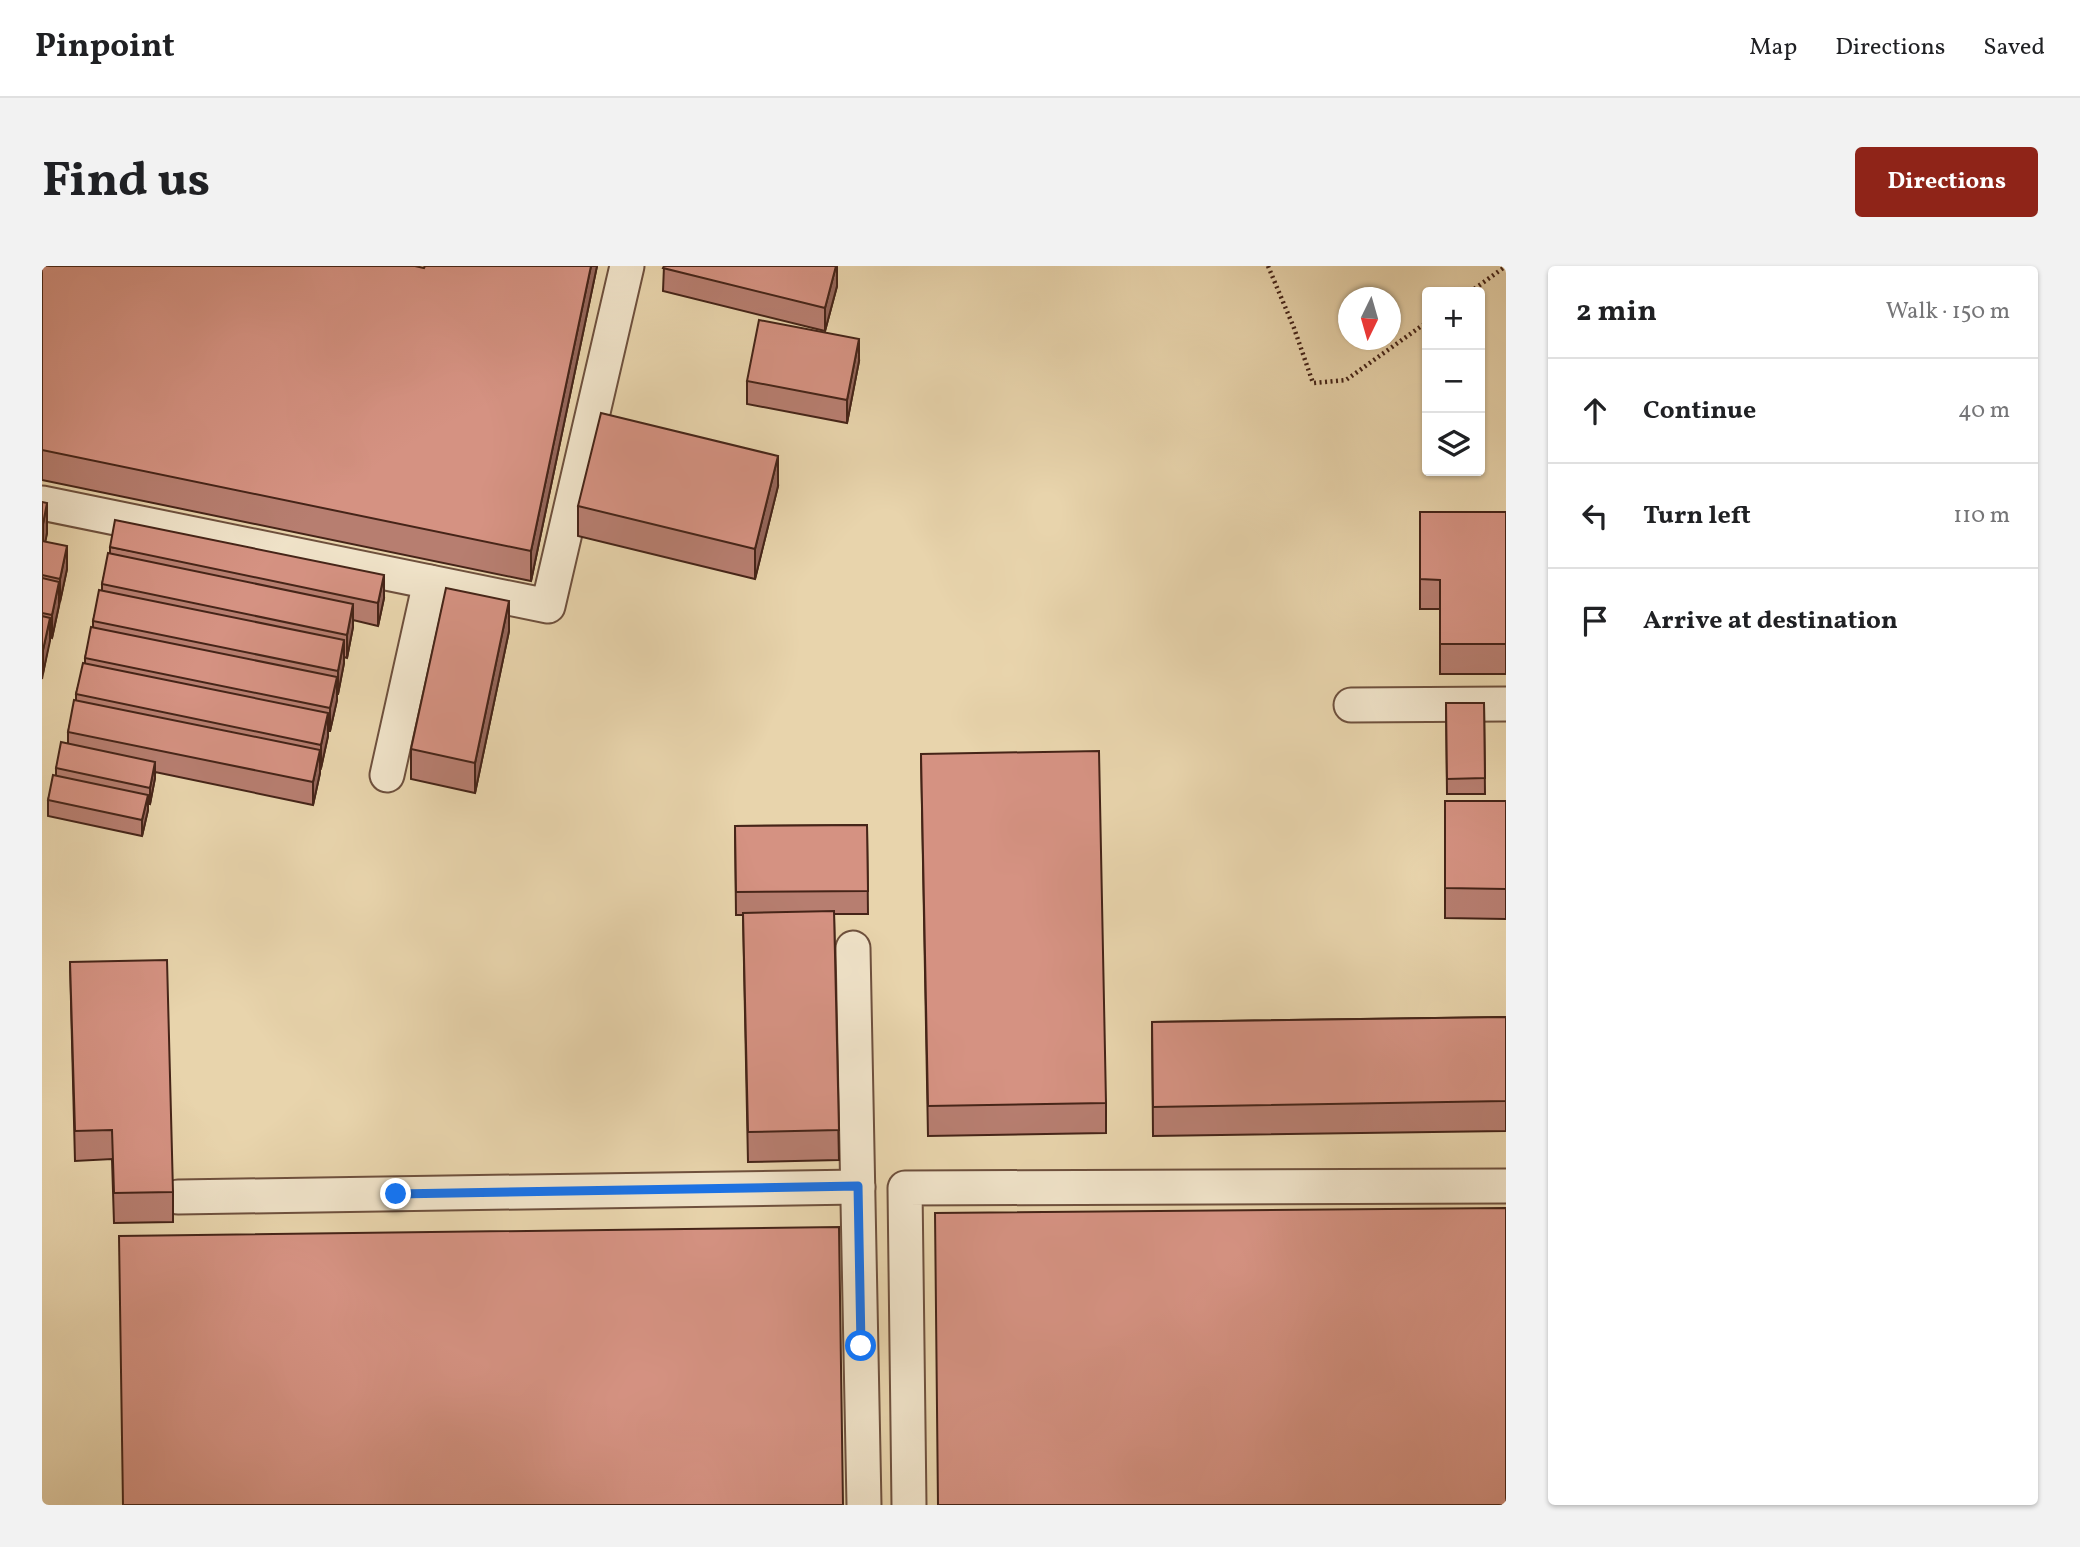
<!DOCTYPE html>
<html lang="en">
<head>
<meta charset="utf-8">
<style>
	:root { --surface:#fff; --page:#f2f2f2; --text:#202124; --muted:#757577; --line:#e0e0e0; --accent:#8f2418 }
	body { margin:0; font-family:Vollkorn,serif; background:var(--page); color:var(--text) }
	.controls { position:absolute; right:21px; top:21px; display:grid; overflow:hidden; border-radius:7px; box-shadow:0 2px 5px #0004 }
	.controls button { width:63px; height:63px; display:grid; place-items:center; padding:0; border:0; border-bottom:2px solid var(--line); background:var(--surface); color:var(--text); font:35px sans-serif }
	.compass { position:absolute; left:1296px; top:21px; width:63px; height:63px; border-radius:50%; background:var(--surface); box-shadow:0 2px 5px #0004; rotate:185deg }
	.stop { position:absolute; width:21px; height:21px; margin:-16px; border:5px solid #1a73e8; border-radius:50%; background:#fff }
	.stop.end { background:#1a73e8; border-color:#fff; box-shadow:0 2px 7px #0008 }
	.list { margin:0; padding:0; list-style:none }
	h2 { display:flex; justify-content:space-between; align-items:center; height:91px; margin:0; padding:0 28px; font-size:30px }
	h2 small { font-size:23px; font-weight:400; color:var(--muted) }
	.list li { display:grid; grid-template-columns:46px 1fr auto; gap:21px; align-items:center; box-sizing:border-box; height:105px; padding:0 28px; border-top:2px solid var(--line) }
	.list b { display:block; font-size:26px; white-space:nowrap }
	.list em { font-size:23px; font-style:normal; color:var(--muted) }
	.icon { flex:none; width:38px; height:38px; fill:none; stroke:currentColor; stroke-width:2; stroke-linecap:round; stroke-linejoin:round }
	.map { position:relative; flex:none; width:1464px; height:1239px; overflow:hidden; border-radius:7px }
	header { display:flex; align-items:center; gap:42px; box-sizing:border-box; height:98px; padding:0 35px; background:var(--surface); border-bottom:2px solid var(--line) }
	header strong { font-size:33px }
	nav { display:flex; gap:38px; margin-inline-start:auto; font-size:24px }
	.intro { display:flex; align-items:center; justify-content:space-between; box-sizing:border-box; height:168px; padding:0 42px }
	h1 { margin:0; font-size:49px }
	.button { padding:18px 32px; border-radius:7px; background:var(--accent); color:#fff; font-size:24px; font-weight:700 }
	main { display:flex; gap:42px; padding:0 42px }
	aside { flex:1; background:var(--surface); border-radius:7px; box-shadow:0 2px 5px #0004 }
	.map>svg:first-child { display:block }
</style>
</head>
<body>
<header>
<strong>Pinpoint</strong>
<nav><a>Map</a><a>Directions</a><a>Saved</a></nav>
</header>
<div class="intro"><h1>Find us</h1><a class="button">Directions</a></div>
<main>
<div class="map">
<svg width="1464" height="1239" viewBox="0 0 1464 1239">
	<rect width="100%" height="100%" fill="#e8d4ac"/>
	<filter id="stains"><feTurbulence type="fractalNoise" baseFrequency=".00286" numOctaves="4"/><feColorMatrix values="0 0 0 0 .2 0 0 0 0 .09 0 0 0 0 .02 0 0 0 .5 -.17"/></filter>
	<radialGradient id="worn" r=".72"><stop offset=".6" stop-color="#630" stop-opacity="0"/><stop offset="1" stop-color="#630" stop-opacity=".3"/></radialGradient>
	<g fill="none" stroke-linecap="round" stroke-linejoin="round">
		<g stroke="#6e503d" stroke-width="37">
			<g id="minor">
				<polyline points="0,237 506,340 585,0"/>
				<polyline points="1309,439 1464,438"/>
				<polyline points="345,509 388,316"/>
				<polyline points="811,682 822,1239"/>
				<polyline points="136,931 816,921"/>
				<polyline points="867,1239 863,922 1464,920"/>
			</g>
		</g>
		<g stroke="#452418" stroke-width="4.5" stroke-dasharray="2 3.5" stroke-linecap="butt">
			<polyline points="1226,0 1252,62 1271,117 1304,114 1385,56"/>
			<polyline points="1428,26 1464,0"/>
		</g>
		<use href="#minor" stroke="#f0e3c9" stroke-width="33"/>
	</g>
	<g fill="#b77e70" stroke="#452418" stroke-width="2">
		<polygon points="0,0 382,2 383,0 555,0 489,315 0,214"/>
		<polygon points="622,0 795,0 795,20 783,65 621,25"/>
		<polygon points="817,95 805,157 705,138 705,115"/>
		<polygon points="736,220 713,313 536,270 536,240"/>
		<polygon points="0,236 5,267 3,275 25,303 10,372 8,371 0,413"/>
		<polygon points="1378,246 1464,246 1464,408 1398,408 1398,343 1378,343"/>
		<polygon points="68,281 342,332 336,360 311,354 311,361 305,392 302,391 302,397 296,428 295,428 295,434 288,465 286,465 286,470 279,502 278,501 278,507 271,539 113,506 113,512 108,538 106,537 106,544 100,570 6,550 6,534 14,509 14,502 26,478 26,466 34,434 34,428 43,397 43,392 51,361 51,355 60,324 60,318 68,287"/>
		<polygon points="467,365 433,527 369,513 369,483"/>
		<polygon points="1404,437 1442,437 1443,528 1405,528"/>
		<polygon points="879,488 1064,837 1064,867 886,870"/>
		<polygon points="1403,535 1464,535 1464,653 1403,652"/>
		<polygon points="825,559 826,648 792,648 797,894 706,896 701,649 694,649 693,560"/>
		<polygon points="28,696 131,926 131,956 72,957 70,893 33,895"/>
		<polygon points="1464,751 1464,865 1111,870 1110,756"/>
	</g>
	<g fill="#95665b" stroke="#452418" stroke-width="2">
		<polygon points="549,0 555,0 489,315 489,285"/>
		<polygon points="794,0 795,0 795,20 783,65 783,42"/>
		<polygon points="817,73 817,95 805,157 805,134"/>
		<polygon points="736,190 736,220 713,313 713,283"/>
		<polygon points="5,237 5,267 1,288 1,258"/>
		<polygon points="25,280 25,303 18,336 18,313"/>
		<polygon points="342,309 342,332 336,360 336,337"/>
		<polygon points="17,316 17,339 10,372 10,349"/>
		<polygon points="467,335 467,365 433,527 433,497"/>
		<polygon points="311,338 311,361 305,392 305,369"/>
		<polygon points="8,352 8,375 1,407 1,384"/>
		<polygon points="302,374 302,397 296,428 296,405"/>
		<polygon points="295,411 295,434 288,465 288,442"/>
		<polygon points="286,447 286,470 279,502 279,479"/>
		<polygon points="278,484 278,507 271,539 271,516"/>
		<polygon points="113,496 113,512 108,538 108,522"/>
		<polygon points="106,529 106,544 100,570 100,554"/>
	</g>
	<g fill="#d59282" stroke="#452418" stroke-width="2">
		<polygon points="0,0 373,0 382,2 383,0 549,0 489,285 0,184"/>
		<polygon points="622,0 794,0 783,42 621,2"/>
		<polygon points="717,54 817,73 805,134 705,115"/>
		<polygon points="559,147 736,190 713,283 536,240"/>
		<polygon points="0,236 5,237 1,258 0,258"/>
		<polygon points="1378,246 1464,246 1464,378 1398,378 1398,314 1378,313"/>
		<polygon points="73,254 342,309 336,337 68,281"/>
		<polygon points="0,275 25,280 18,313 0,309"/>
		<polygon points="66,287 311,338 305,369 60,318"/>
		<polygon points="0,312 17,316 10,349 0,347"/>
		<polygon points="404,322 467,335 433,497 369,483"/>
		<polygon points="57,324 302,374 296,405 51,355"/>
		<polygon points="0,350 8,352 1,384 0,384"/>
		<polygon points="49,361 295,411 288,442 43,392"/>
		<polygon points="41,397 286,447 279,479 34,428"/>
		<polygon points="32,434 278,484 271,516 26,466"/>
		<polygon points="1404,437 1442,437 1443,512 1405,513"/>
		<polygon points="19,476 113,496 108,522 14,502"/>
		<polygon points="1057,485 1064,837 886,840 879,488"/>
		<polygon points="11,509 106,529 100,554 6,534"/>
		<polygon points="1403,535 1464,535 1464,623 1403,622"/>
		<polygon points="825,559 826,625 694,626 693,560"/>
		<polygon points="792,645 797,864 706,866 701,647"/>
		<polygon points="125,694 131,926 72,927 70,864 33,865 28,696"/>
		<polygon points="1464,751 1464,835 1111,841 1110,756"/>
		<polygon points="1464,942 1464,1239 896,1239 893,947"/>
		<polygon points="797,961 801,1239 81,1239 77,970"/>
	</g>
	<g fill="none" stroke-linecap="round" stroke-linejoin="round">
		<polyline stroke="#1a73e8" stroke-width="9" points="354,928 816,920 819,1080"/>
	</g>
	<rect width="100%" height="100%" filter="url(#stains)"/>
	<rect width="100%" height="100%" fill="url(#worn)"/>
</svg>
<div class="controls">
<button>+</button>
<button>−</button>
<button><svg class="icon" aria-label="layers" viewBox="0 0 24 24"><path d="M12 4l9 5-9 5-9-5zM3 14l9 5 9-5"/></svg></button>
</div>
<svg class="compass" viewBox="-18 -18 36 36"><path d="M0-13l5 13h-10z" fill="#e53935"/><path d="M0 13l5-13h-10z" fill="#757577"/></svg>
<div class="stop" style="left:819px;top:1080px"></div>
<div class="stop end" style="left:354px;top:928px"></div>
</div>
<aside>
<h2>2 min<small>Walk · 150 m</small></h2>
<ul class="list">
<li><svg class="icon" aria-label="ahead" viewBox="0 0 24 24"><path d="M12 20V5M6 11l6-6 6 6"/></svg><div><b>Continue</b></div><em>40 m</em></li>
<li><svg class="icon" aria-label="left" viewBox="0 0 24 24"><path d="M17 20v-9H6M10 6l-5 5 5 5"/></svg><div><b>Turn left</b></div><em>110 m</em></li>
<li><svg class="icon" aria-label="arrive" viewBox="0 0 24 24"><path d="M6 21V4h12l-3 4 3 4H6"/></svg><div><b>Arrive at destination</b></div></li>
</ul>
</aside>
</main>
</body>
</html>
